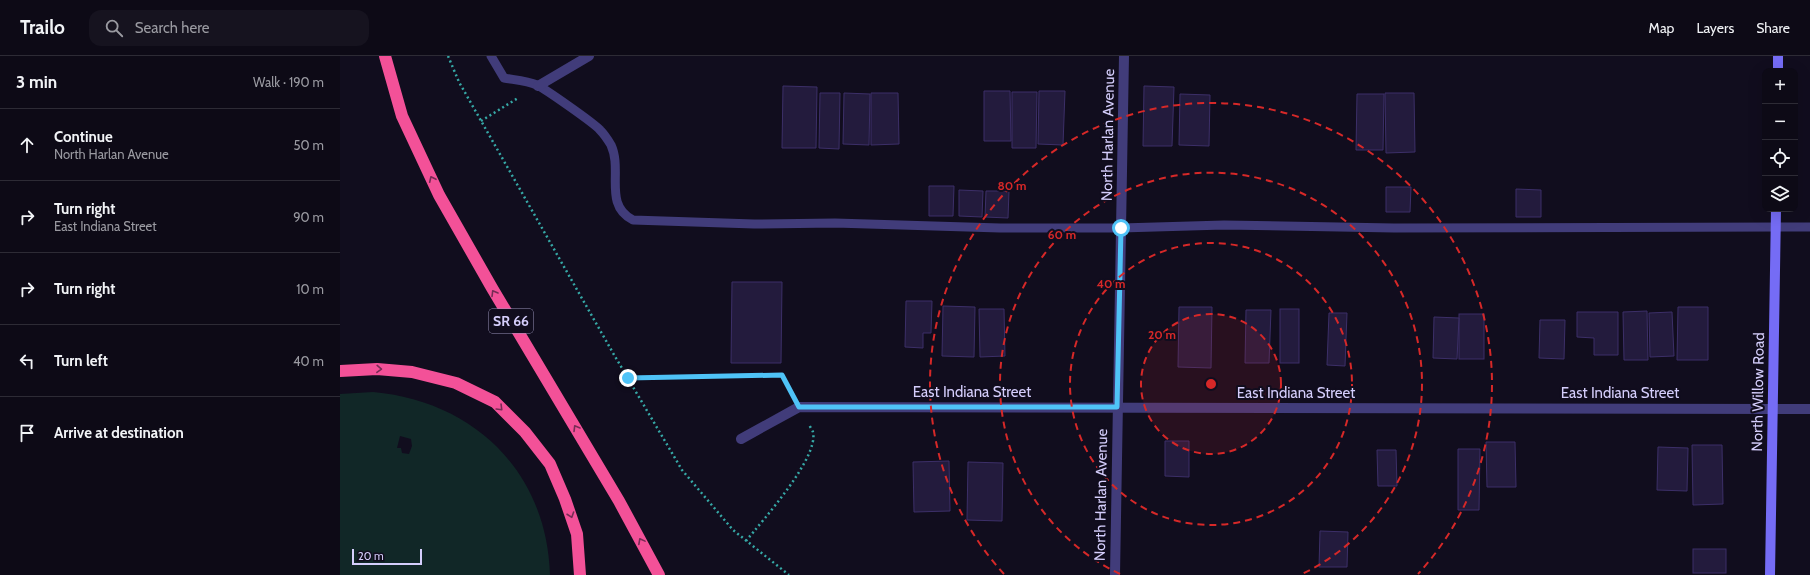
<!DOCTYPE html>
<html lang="en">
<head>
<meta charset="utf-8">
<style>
	:root { --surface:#0d0a16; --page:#16131f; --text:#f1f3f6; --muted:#9a9aa1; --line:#2d2b35 }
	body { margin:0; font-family:Cabin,sans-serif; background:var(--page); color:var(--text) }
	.controls { position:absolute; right:12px; top:12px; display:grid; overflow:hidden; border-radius:8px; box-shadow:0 4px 16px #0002 }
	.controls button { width:36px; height:36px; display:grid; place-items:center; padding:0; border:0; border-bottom:1px solid var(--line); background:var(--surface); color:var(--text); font:20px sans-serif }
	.scale { position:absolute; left:12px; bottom:10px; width:70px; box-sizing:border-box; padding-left:4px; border:2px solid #d5cefc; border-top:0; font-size:11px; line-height:14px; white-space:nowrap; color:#d5cefc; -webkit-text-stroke:3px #110d1e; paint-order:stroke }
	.stop { position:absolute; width:12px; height:12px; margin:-9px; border:3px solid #4fc3f7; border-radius:50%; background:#fff }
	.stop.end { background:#4fc3f7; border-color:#fff; box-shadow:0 1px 4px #0008 }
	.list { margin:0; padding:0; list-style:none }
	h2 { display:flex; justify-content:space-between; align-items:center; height:52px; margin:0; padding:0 16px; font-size:17px }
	h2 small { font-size:13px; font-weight:400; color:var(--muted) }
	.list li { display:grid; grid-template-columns:26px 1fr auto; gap:12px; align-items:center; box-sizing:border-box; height:72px; padding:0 16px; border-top:1px solid var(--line) }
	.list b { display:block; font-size:15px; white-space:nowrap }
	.list p { margin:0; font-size:13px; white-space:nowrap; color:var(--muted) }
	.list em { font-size:13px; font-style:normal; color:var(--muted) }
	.icon { flex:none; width:22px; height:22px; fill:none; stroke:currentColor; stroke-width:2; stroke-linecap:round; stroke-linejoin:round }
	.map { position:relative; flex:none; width:1470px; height:519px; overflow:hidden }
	header { display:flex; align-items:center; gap:24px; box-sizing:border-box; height:56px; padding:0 20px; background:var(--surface); border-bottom:1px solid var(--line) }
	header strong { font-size:19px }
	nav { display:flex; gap:22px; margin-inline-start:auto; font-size:14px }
	.search { width:280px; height:36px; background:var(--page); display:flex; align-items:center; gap:10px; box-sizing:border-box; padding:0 14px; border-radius:12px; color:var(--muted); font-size:15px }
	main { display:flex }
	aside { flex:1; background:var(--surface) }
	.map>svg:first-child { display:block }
</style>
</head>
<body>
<header>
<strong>Trailo</strong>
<div class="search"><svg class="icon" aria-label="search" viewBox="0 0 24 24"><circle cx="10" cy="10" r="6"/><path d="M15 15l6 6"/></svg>Search here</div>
<nav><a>Map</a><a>Layers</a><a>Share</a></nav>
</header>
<main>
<aside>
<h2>3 min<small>Walk · 190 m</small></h2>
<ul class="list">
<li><svg class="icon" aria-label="ahead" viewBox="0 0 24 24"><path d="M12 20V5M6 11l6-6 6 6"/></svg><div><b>Continue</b><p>North Harlan Avenue</p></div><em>50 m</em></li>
<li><svg class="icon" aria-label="right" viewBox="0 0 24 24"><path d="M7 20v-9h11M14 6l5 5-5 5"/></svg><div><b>Turn right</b><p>East Indiana Street</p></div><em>90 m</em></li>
<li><svg class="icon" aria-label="right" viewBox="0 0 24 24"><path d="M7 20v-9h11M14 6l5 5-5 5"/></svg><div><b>Turn right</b></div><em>10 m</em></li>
<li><svg class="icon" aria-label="left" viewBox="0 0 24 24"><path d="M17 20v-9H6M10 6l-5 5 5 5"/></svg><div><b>Turn left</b></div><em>40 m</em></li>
<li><svg class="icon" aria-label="arrive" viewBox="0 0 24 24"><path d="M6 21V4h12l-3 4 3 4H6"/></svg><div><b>Arrive at destination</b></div></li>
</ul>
</aside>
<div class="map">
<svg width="1470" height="519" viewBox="0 0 1470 519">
	<rect width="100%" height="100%" fill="#110d1e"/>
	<path fill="#112727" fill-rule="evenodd" d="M33,336C134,345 207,416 210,519H0V338ZM60,380L71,383L72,390L69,398L62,397L61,392H57Z"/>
	<g fill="#231b3d" stroke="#3c2f68">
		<polygon points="443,30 477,31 476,92 442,92"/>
		<polygon points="804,30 834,31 832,90 803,90"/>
		<polygon points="644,35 670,35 671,85 644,85"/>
		<polygon points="699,35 725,35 723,89 698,88"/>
		<polygon points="672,36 697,36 696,92 672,92"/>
		<polygon points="480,37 500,37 499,93 479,92"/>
		<polygon points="504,37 530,38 529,89 503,88"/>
		<polygon points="531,37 558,37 559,88 531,89"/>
		<polygon points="1045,37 1074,37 1075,96 1046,97"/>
		<polygon points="840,38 870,39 869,90 839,89"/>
		<polygon points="1017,38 1044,38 1043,94 1016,94"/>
		<polygon points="589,130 614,130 613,160 589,160"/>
		<polygon points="1046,131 1071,131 1070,156 1046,156"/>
		<polygon points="1176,133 1201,134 1201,161 1176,161"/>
		<polygon points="619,134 643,135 642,161 619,160"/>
		<polygon points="646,135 669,135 668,162 645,161"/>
		<polygon points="392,226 442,226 441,307 391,307"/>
		<polygon points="566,245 592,245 591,277 583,277 583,292 565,291"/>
		<polygon points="603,250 635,251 634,301 602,300"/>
		<polygon points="839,251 872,251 871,312 838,311"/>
		<polygon points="1338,251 1368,251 1368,304 1337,304"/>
		<polygon points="639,253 664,253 665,300 640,301"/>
		<rect x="940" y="253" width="19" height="54"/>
		<polygon points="906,254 931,254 929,307 905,307"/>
		<polygon points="1307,255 1308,304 1284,304 1283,256"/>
		<polygon points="1237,256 1278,256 1278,299 1254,299 1254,282 1237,281"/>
		<polygon points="1332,256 1334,300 1310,301 1309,257"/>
		<polygon points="989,257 1007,257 1005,310 987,309"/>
		<rect x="1119" y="258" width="25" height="45"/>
		<polygon points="1094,261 1119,262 1117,303 1093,302"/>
		<polygon points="1200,264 1225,264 1224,303 1199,302"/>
		<polygon points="825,385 849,385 849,421 825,420"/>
		<polygon points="1146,386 1175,386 1176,431 1147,431"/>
		<polygon points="1352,389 1382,389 1383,448 1353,449"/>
		<polygon points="1318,391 1348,392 1347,435 1317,434"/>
		<polygon points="1118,393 1140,393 1139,454 1118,454"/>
		<polygon points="1037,394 1056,394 1057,430 1038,430"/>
		<polygon points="609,405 610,455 574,456 573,406"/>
		<polygon points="628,406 663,407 662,465 627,464"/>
		<polygon points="980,475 1008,476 1007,511 979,511"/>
		<rect x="1353" y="493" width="33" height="24"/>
	</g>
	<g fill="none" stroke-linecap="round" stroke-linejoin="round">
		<g stroke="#36a8a6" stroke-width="2.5" stroke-dasharray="2 3" stroke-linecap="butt">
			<polyline points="108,0 119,26 273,297 342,414 393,474 449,519"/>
			<polyline points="141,65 178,42"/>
			<polyline points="288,322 442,319 451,336"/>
			<path d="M406,485C422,465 479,402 473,376C472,374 470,371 469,368"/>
		</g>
		<path stroke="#413c7a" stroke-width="9" d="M151,0L164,22C175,24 187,25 197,29C205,33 254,67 260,74C264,78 268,84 271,89C283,115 263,149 293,164L414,168L495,167L660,172H781L884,169L1054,172L1470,171"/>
		<g stroke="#413c7a" stroke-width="10">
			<polyline points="198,30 249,0"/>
			<polyline points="401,383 459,351 1470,353"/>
			<polyline points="775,519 784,0"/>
		</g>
		<g stroke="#756cf5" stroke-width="10">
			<polyline points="1438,15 1438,0"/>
			<polyline points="1430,519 1436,153"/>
		</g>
		<g stroke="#f35198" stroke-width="12">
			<polyline points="45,0 62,60 99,139 152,232 279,445 319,519"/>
			<polyline points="0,315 37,313 72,316 116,327 155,346 185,376 210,408 225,443 237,478 240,519"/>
		</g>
	</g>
	<defs><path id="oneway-chevron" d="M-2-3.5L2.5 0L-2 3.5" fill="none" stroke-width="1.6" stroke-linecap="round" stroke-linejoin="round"/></defs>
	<g stroke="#772c55">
		<use href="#oneway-chevron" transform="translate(92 123) rotate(-115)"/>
		<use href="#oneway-chevron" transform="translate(154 237) rotate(-121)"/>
		<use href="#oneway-chevron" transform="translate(39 313) rotate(2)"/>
		<use href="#oneway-chevron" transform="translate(160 352) rotate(45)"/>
		<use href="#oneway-chevron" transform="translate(236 372) rotate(-121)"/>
		<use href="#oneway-chevron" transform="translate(231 459) rotate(71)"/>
		<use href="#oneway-chevron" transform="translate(301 485) rotate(-118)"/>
	</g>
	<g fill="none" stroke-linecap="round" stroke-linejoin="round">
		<polyline stroke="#4fc3f7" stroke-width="5" points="288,322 442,319 459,351 777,351 781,172"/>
	</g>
	<circle cx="871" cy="328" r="70" fill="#d62828" fill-opacity=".12"/>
	<g fill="none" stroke="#d62828" stroke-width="2" stroke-dasharray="7 5">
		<circle cx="871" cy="328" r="70"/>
		<circle cx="871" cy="328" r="141"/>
		<path d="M780 518A211 211 0 1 1 962 518"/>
		<path d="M664 518A281 281 0 1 1 1078 518"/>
	</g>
	<g text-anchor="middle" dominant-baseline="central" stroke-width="4" stroke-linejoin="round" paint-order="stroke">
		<rect fill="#110d1e" stroke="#9a94b9" stroke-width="1" x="149" y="253" width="44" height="24" rx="3"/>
		<g font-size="14" font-weight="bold" fill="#d5cefc">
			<text x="171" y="265">SR 66</text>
		</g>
		<g font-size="15" fill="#d5cefc" stroke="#110d1e">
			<text transform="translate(768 79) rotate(-89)">North Harlan Avenue</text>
			<text x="632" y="336">East Indiana Street</text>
			<text transform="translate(1418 336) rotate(-89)">North Willow Road</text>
			<text x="956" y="337">East Indiana Street</text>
			<text x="1280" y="337">East Indiana Street</text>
			<text transform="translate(761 439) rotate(-89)">North Harlan Avenue</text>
		</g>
	</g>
	<circle cx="871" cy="328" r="6" fill="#d62828" stroke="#110d1e" stroke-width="2"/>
	<g font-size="12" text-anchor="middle" font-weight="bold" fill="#d62828" stroke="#110d1e" stroke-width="4" stroke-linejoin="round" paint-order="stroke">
		<text x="672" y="134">80 m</text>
		<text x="722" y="183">60 m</text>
		<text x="771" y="232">40 m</text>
		<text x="822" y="283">20 m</text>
	</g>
</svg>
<div class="controls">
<button>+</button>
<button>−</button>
<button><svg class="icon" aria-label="locate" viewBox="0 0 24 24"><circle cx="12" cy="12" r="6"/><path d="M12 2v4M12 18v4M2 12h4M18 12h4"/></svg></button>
<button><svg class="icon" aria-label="layers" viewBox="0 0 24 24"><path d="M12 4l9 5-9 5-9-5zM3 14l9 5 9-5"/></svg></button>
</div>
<div class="scale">20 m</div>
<div class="stop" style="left:781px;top:172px"></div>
<div class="stop end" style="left:288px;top:322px"></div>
</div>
</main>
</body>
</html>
